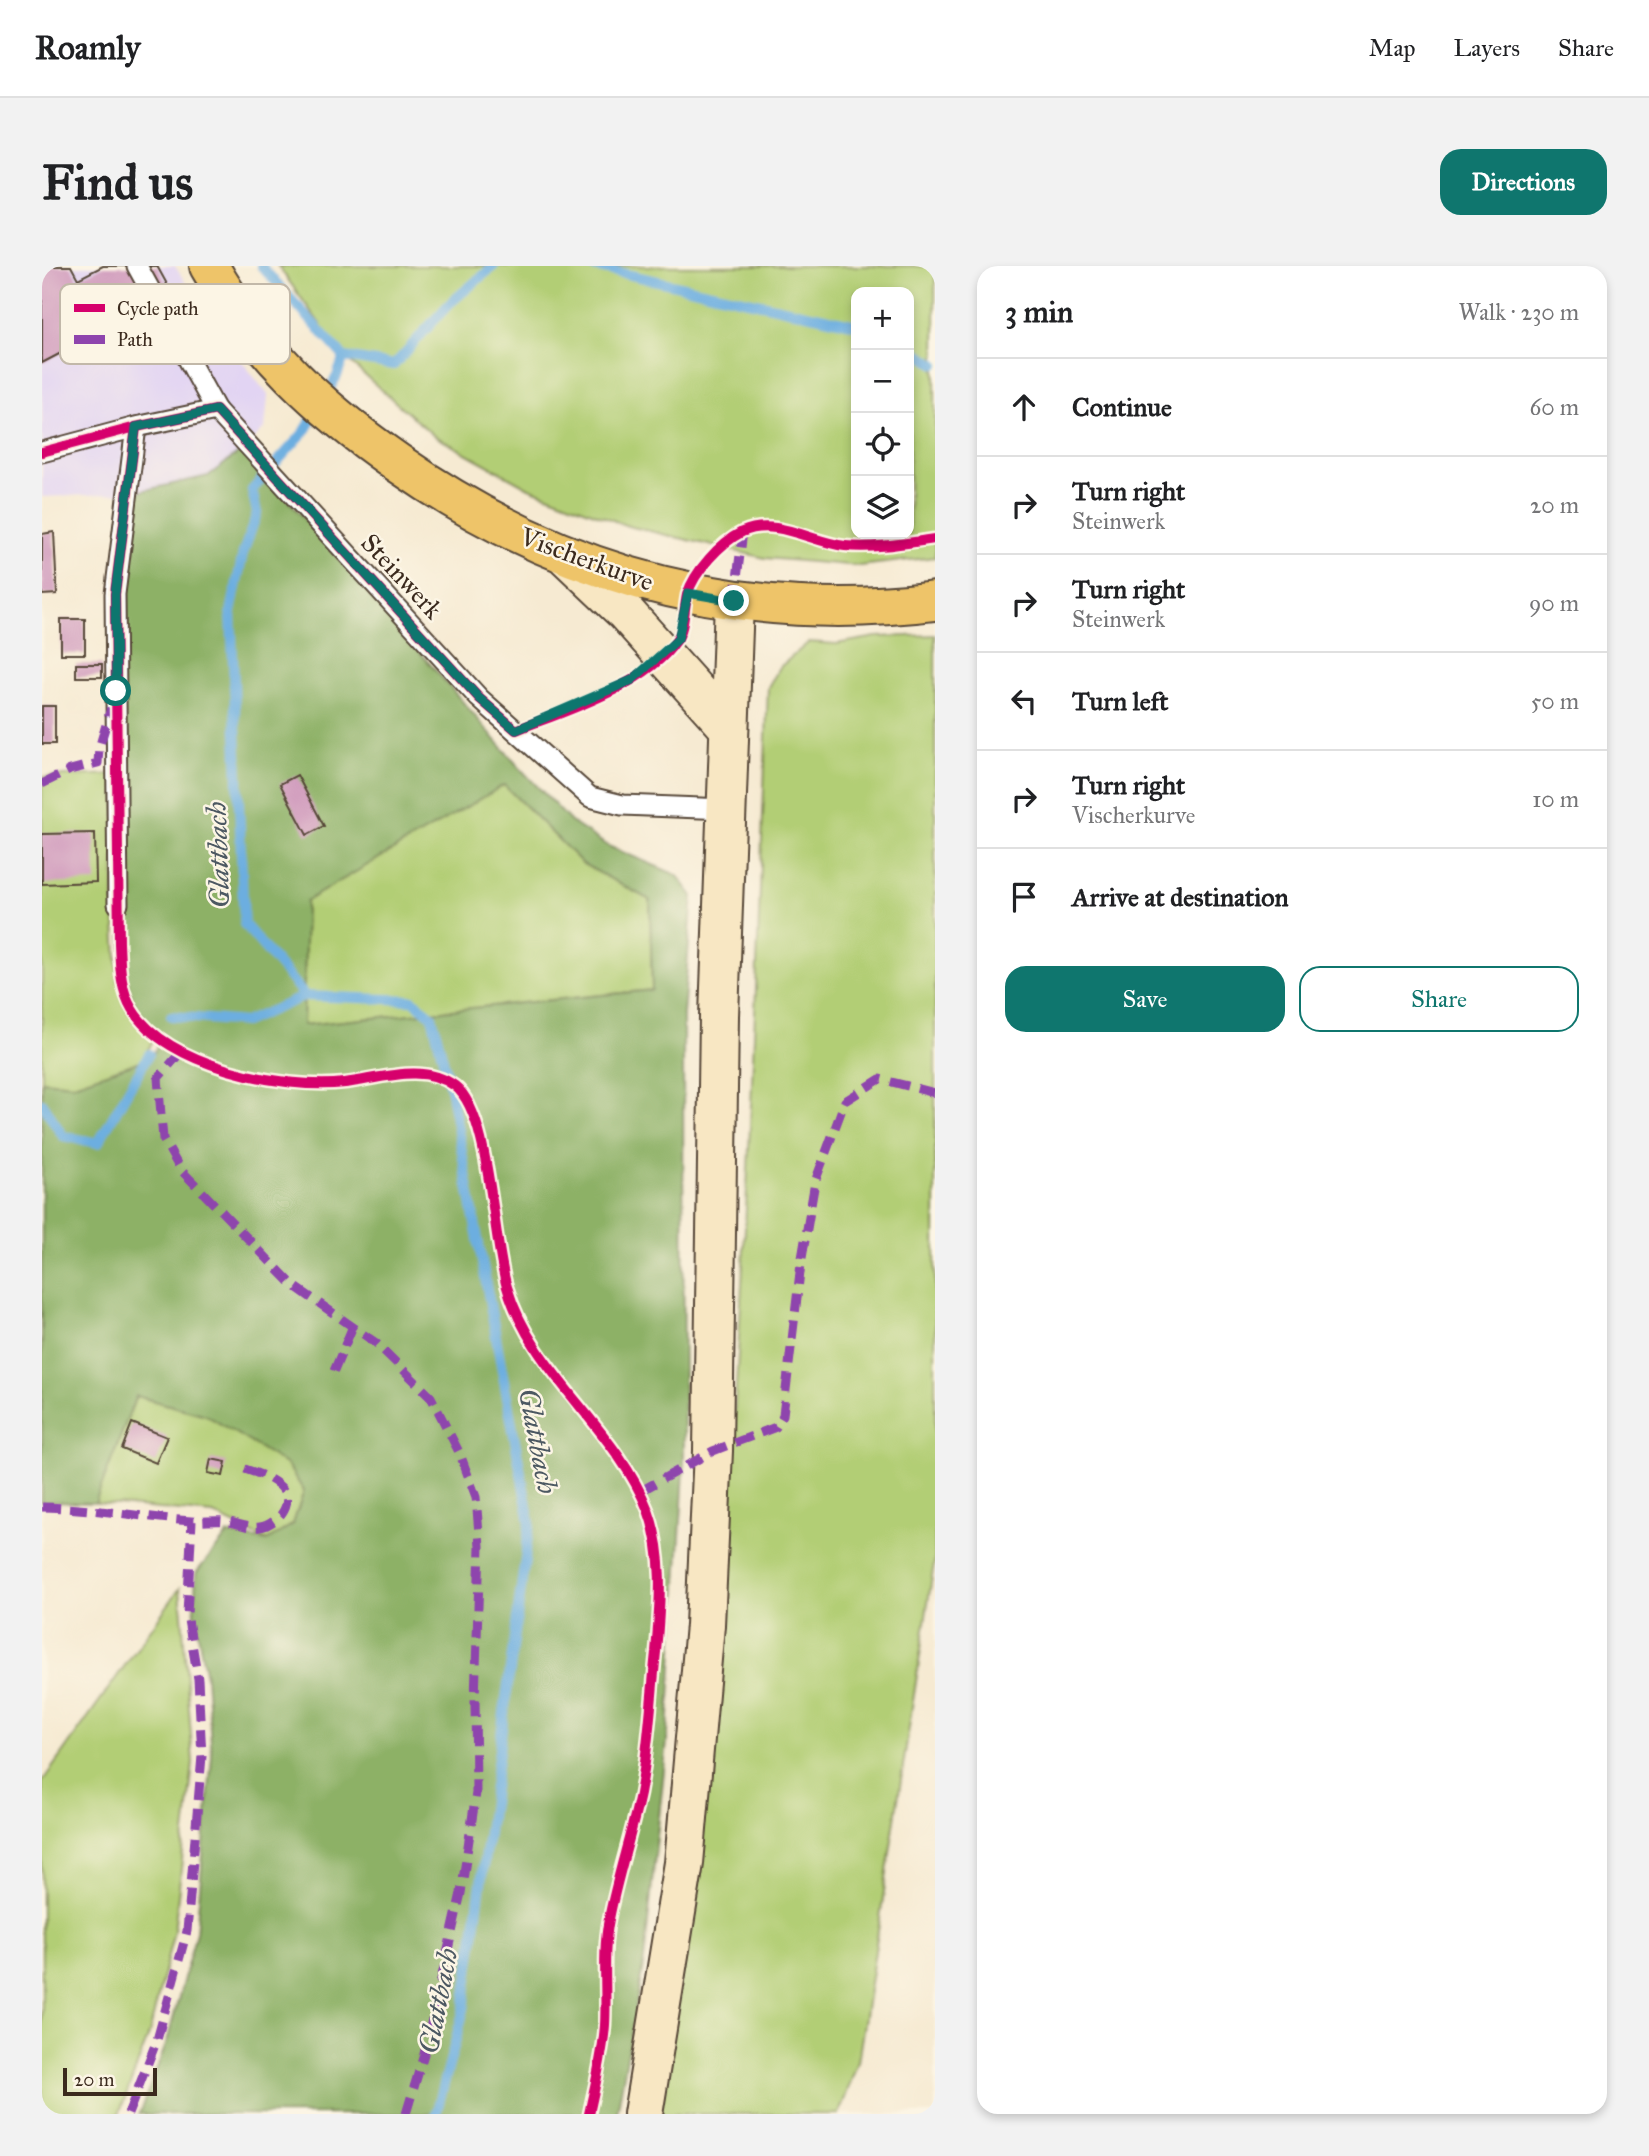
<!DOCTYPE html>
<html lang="en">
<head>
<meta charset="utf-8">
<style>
	:root { --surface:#fff; --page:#f2f2f2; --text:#202124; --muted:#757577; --line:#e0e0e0; --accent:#0f766e }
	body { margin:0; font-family:"IM FELL Great Primer",serif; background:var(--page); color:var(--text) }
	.controls { position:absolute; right:21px; top:21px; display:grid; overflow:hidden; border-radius:14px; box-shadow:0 4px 10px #0003 }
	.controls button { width:63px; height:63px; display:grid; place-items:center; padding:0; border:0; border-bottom:2px solid var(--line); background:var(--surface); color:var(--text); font:35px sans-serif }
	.scale { position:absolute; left:21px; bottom:18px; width:94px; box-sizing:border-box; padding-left:7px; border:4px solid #3b2a1e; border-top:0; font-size:19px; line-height:24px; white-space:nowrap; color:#3b2a1e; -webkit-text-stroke:5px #fcf5e5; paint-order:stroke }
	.stop { position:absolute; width:21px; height:21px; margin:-16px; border:5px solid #0f766e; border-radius:50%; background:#fff }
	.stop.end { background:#0f766e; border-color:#fff; box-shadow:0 2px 7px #0008 }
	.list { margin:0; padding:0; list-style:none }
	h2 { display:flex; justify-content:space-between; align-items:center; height:91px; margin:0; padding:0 28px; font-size:30px }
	h2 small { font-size:23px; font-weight:400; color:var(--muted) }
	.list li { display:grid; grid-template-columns:46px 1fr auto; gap:21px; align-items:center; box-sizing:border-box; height:98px; padding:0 28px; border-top:2px solid var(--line) }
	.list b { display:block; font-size:26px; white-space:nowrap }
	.list p { margin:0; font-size:23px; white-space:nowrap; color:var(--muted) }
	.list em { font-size:23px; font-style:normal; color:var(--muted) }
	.actions { display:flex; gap:14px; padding:21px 28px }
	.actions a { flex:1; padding:16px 0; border:2px solid var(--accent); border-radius:21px; text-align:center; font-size:24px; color:var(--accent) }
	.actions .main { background:var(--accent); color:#fff }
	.icon { flex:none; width:38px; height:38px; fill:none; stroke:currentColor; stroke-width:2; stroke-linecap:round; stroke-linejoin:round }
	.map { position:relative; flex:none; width:893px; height:1848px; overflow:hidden; border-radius:21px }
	header { display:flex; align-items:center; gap:42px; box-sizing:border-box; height:98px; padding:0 35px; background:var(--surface); border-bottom:2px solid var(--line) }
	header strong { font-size:33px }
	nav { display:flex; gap:38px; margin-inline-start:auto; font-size:24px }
	.intro { display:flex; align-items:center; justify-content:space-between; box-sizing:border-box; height:168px; padding:0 42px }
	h1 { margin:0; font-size:49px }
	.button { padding:18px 32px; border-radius:21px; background:var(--accent); color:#fff; font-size:24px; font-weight:700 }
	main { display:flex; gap:42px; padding:0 42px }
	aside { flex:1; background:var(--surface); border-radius:21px; box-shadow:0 4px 10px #0003 }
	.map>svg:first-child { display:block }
</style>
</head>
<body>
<header>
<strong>Roamly</strong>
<nav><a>Map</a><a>Layers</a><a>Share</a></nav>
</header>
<div class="intro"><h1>Find us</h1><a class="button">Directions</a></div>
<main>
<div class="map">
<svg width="893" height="1848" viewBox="0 0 893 1848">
	<rect width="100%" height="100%" fill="#fcf5e5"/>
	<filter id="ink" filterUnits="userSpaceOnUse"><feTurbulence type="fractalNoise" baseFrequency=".0143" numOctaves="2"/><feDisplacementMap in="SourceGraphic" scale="14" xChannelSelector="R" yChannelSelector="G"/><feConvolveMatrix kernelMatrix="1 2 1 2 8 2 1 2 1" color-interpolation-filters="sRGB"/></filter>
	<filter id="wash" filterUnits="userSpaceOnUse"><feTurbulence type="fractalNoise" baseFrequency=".00686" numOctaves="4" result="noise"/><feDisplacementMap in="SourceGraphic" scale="28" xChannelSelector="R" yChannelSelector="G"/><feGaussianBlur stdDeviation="1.57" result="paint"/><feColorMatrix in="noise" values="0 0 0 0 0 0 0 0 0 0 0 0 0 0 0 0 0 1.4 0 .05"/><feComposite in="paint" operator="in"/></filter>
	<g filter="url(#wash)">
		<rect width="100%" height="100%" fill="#f6ead2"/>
		<polygon fill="#e2d4f3" points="0,0 133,0 164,49 226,129 223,162 206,180 166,210 90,227 0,231"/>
		<g fill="#b2ce75" stroke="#767c4a" stroke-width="2" fill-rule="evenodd">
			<path d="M236,0H893V291L818,300L723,292L586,260L487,222L391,169L302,91ZM814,26H867V268H814Z"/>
			<path d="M893,369V1291L816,1796L797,1848H618C693,1376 707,898 726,421L738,401L767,376L794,378L834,371Z"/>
			<polygon points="74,508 72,637 76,713 87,745 112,774 105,785 108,792 32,818 0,815 0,511"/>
			<polygon points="462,519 541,598 608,634 610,724 261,759 264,635"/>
			<polygon points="94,1130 164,1149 246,1199 262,1225 251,1258 226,1275 171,1248 53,1237"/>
			<polygon points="138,1322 151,1497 132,1665 107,1768 77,1848 0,1848 0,1516"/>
		</g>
		<path fill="#8db166" stroke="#646e42" stroke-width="2" fill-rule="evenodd" d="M206,180L250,238L477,501L529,556L566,580L635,609L651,630L641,748L642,1205L626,1466L602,1694L575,1848H97L125,1776L154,1666L170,1490L164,1411L152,1347L154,1307L186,1268L225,1275L251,1258L262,1225L245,1199L164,1149L94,1130L53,1237L0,1236V815L32,818L108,792L121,772C87,742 84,721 80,677L77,325L90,227L166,210ZM462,519L541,598L608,634L610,724L261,759L264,635Z"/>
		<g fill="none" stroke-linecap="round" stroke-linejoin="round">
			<g stroke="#6caee0" stroke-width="10">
				<polyline points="219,0 302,91 352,99 407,38 452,0"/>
				<polyline points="548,0 814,59"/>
				<polyline points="867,81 893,98"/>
				<polyline points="283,131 295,110 302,91"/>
				<polyline points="275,144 263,165 210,224 215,247 201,287 189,346 202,658 263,730 371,734 390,750 408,821 488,1256 422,1743 394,1848"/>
				<polyline points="129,750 203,756 263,730"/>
				<polyline points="0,837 21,870 56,877 107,788"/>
			</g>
		</g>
		<g id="blocks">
			<g fill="#cd94ba">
				<polygon points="0,0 29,0 36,13 61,0 115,0 126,20 58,55 63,64 0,97"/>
				<polygon points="12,266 15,328 0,329 0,268"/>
				<rect x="19" y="353" width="24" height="35"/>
				<rect x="34" y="398" width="26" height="13"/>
				<rect x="0" y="440" width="13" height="38"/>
				<polygon points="255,509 282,560 265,569 238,518"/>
				<polygon points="53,567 54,616 0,618 0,568"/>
				<polygon points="90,1157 125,1171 114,1197 80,1183"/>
				<polygon points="169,1193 184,1196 181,1210 166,1207"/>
			</g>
		</g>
	</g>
	<g filter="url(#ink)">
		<use href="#blocks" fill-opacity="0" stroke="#574739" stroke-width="2"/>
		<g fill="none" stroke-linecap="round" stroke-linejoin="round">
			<g stroke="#574739" stroke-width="23">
				<g id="service">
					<polyline points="95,0 174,144"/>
					<polyline points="0,186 94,161 174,144 437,432 548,531 580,539 685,543"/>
					<polyline points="76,638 73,328 94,161"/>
				</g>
			</g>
			<g stroke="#574739" stroke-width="42">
				<g id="secondary">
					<polyline points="525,291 584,347 687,462"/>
					<polyline points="601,1848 642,1597 663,1359 671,1185 677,750 692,335"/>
				</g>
			</g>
			<g stroke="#574739" stroke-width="42">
				<path id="primary" d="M167,0C215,85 277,142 356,197C518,310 696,359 893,335"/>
			</g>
			<use href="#service" stroke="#fff" stroke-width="19"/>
			<use href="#secondary" stroke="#f8e7c3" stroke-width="38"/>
			<use href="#primary" stroke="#eec469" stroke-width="38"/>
			<g stroke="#8e44ad" stroke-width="9" stroke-dasharray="18 9" stroke-linecap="butt">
				<polyline points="692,335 701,266"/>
				<polyline points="0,518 28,504 56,497 57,482 69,442"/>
				<polyline points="139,786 116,812 121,873 138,903 251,1019 334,1077 389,1131 418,1188 434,1231 438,1280 433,1433 434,1527 419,1627 382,1788 364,1848"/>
				<polyline points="292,1105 311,1060"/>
				<polyline points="597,1226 671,1185 734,1161 741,1149 759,998 773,916 803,835 838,813 893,827"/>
				<path d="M0,1241C51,1242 99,1251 149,1255C160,1256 171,1254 181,1255C194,1256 206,1263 218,1261C226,1260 236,1253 240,1247C259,1219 215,1207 197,1201"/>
				<polyline points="86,1848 115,1774 145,1665 160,1490 156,1413 145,1348 150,1255"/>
			</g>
			<g stroke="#fcf5e5" stroke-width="15">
				<g id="cycleway">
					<path d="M94,161L73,328L77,677C78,699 78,723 90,743C124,800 241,824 303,817C337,813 382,796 413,820C449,848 450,973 465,1021C490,1107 574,1162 606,1244C623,1290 618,1338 614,1386C609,1433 607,1481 598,1528C589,1570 575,1611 567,1653C560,1688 565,1724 563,1759C561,1789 553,1819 547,1848"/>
					<path d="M0,186L94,161L174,144L437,432L474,464C523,445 604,420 634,375C643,363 642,343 645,329C652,306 678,277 700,266C734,251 769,276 803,280C832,283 864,277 893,273"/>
				</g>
			</g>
			<use href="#cycleway" stroke="#d6006c" stroke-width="10"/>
		</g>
	</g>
	<g fill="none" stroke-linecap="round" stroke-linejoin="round" filter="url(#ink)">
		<polyline stroke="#0f766e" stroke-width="9" points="74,425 73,328 94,161 174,144 437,432 474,464 590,414 636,373 646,327 692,335"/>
	</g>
	<g text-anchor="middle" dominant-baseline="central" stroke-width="5" stroke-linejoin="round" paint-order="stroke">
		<g font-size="26" fill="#3b2a1e" stroke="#fcf5e5">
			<text transform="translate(545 293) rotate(20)">Vischerkurve</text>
			<text transform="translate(360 310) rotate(47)">Steinwerk</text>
		</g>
		<g font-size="28" font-style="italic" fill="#4c5862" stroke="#fcf5e5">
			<text transform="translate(176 589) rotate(-92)">Glattbach</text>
			<text transform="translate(496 1175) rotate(79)">Glattbach</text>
			<text transform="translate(396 1735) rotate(-79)">Glattbach</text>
		</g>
	</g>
	<rect x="18" y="18" width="230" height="80" rx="10" fill="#fcf5e5" stroke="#c2b8a9" stroke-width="2"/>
	<rect x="32" y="38" width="31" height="8" fill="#d6006c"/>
	<rect x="32" y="69" width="31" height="9" fill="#8e44ad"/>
	<g font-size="19" fill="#3b2a1e">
		<text x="75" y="49">Cycle path</text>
		<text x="75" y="80">Path</text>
	</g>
</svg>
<div class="controls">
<button>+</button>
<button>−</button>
<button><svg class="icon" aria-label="locate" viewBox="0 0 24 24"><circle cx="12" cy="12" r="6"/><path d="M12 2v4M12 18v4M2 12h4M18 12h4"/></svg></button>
<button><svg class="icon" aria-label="layers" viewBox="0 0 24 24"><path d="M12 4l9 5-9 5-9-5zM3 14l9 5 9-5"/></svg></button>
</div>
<div class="scale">20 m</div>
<div class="stop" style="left:74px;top:425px"></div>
<div class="stop end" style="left:692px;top:335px"></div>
</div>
<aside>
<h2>3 min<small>Walk · 230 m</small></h2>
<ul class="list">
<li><svg class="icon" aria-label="ahead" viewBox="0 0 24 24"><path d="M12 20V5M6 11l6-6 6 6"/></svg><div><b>Continue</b></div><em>60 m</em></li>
<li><svg class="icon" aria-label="right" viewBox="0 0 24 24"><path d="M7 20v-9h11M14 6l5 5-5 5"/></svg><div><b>Turn right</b><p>Steinwerk</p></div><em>20 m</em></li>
<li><svg class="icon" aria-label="right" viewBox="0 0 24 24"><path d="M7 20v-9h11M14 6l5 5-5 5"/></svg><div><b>Turn right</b><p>Steinwerk</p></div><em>90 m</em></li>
<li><svg class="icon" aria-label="left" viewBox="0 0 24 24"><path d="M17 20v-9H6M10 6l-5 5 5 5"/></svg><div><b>Turn left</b></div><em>50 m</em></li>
<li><svg class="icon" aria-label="right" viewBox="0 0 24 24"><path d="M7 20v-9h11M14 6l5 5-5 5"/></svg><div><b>Turn right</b><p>Vischerkurve</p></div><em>10 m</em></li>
<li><svg class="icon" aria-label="arrive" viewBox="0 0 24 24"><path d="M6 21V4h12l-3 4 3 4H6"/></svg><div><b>Arrive at destination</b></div></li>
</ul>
<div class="actions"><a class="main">Save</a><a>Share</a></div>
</aside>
</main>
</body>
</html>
